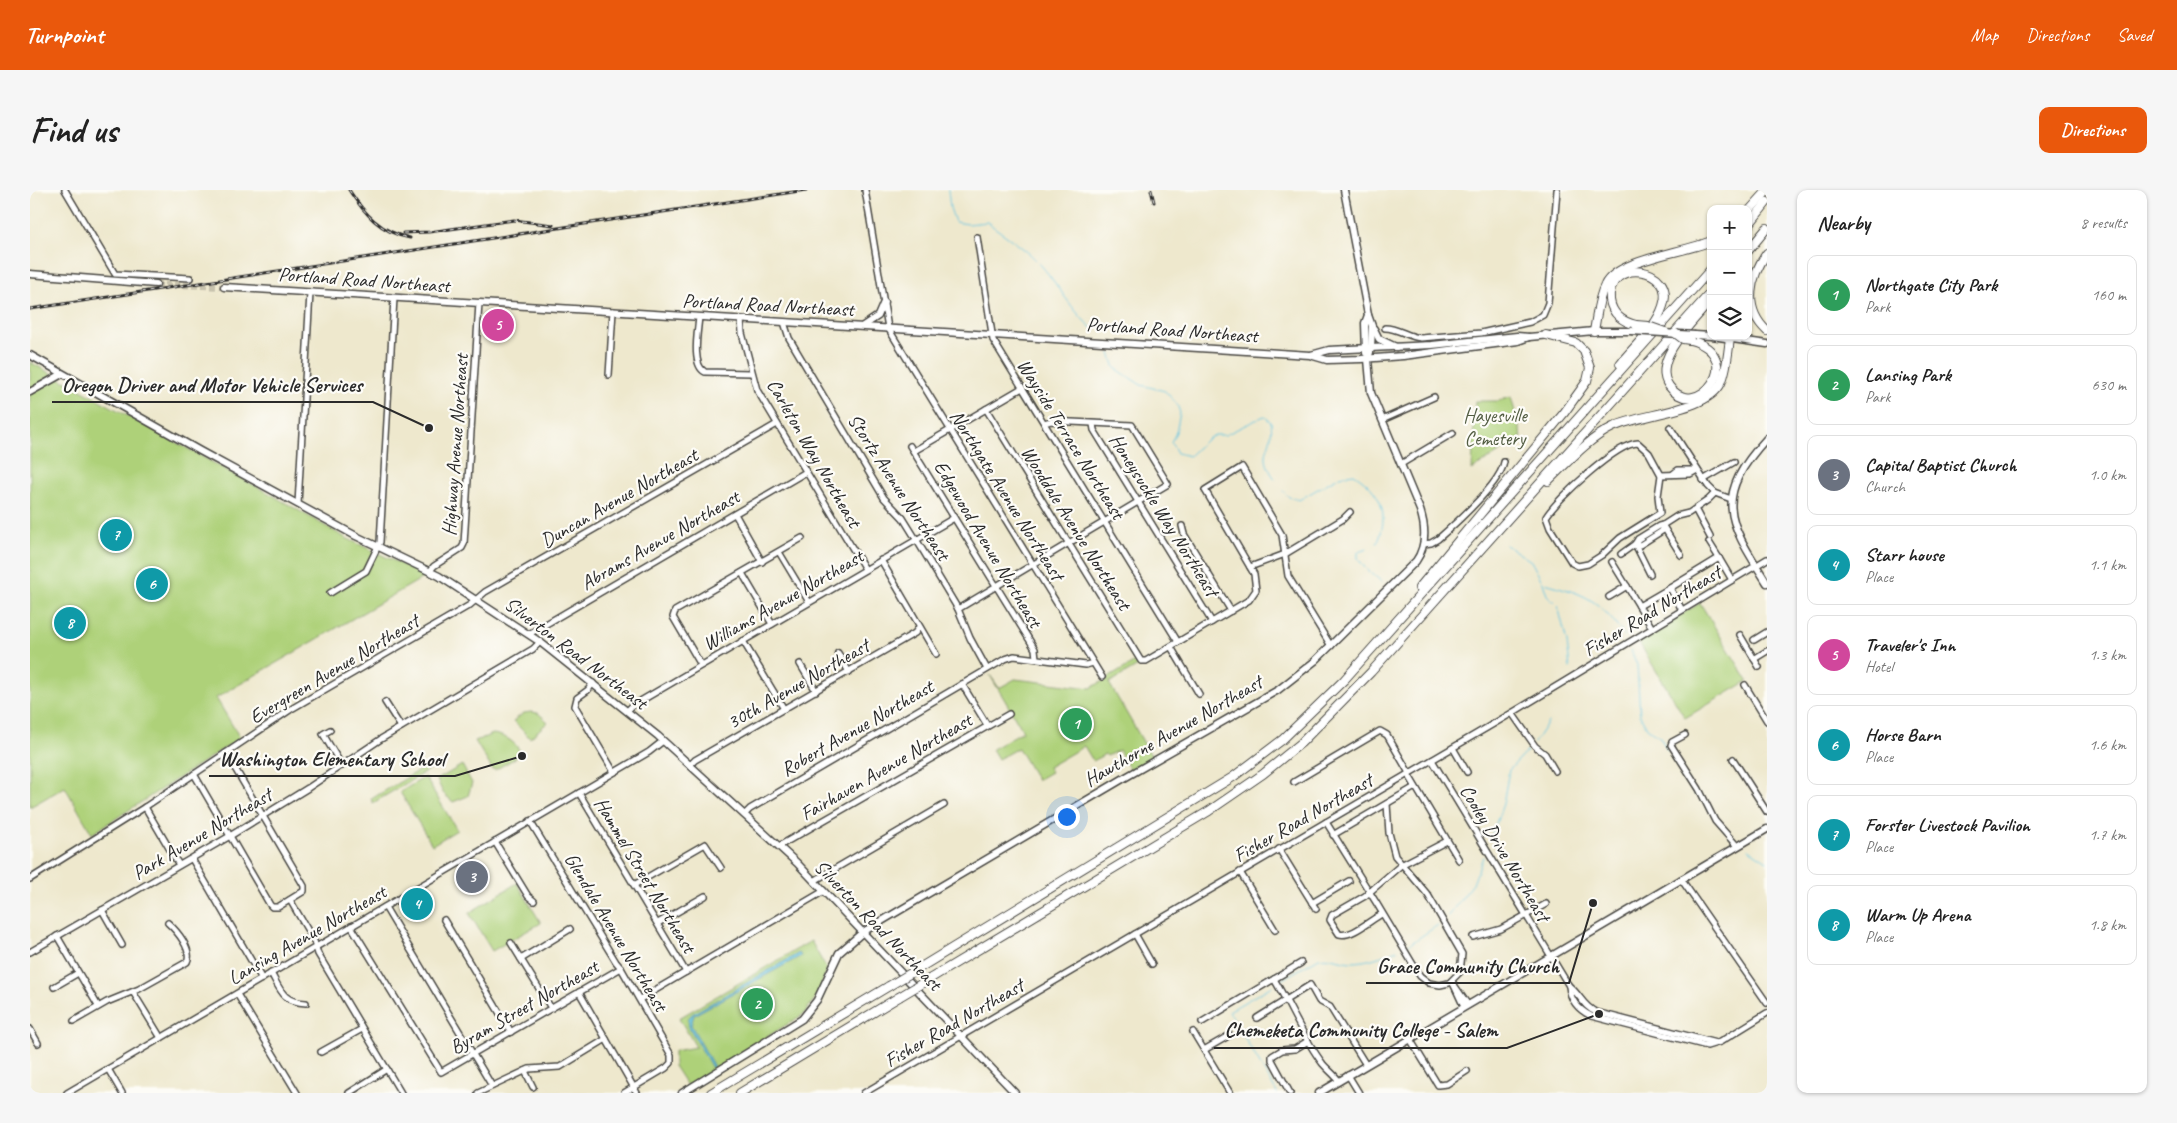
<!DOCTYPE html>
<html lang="en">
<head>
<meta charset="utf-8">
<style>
	:root { --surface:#fff; --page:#f6f6f6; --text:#222; --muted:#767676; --line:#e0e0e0; --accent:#ea580c }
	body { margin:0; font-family:Caveat,sans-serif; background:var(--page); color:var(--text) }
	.controls { position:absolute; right:15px; top:15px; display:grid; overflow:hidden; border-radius:10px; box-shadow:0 1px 4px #0004 }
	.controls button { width:45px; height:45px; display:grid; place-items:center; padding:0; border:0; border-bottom:1px solid var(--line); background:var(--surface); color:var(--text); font:25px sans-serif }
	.you { position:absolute; left:1036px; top:626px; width:18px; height:18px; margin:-12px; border:4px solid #fff; border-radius:50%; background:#1a73e8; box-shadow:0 0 0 8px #1a73e833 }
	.badge { display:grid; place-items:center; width:32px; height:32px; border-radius:50%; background:var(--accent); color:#fff; font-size:16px; font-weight:700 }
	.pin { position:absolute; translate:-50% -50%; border:2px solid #fff; box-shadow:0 1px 5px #0006 }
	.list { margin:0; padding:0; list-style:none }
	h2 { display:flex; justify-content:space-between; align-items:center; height:65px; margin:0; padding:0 20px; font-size:21px }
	h2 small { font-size:16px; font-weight:400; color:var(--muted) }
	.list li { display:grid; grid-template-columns:32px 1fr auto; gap:15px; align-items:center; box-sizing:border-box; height:80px; margin:0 10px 10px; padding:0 10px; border:1px solid var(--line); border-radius:10px }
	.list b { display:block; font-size:19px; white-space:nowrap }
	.list p { margin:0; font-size:16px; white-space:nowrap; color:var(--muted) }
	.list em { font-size:16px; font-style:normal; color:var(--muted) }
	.icon { flex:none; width:28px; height:28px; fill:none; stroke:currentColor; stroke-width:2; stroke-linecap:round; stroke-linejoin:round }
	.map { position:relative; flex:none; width:1737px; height:903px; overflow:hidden; border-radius:10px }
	header { display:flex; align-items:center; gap:30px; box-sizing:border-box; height:70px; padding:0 25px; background:var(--accent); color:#fff }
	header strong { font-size:24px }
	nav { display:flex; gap:28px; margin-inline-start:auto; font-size:18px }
	.intro { display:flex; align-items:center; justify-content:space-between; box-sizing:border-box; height:120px; padding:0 30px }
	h1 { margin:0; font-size:35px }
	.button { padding:12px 22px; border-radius:10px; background:var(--accent); color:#fff; font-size:18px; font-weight:700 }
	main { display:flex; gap:30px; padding:0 30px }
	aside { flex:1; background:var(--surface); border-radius:10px; box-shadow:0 1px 4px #0004 }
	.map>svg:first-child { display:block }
</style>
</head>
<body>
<header>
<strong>Turnpoint</strong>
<nav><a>Map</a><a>Directions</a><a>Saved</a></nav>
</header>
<div class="intro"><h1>Find us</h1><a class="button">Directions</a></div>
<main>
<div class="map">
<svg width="1737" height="903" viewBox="0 0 1737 903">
	<rect width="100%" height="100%" fill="#fdfcf7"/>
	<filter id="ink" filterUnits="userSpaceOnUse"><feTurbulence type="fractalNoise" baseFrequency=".02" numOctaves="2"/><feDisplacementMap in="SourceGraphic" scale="10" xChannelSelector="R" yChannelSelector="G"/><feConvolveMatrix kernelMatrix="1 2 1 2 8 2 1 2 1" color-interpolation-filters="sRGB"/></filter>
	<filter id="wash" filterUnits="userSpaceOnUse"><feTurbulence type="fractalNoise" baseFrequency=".0096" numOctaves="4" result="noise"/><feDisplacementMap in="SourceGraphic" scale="20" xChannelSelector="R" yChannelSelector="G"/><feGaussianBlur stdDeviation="1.12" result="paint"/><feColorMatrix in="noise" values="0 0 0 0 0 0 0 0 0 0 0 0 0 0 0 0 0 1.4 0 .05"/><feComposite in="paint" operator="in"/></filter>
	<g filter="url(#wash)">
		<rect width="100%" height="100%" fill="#eee8cd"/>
		<g fill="#aed179" stroke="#6c7e52">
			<polygon points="0,172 242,305 316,348 396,386 186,508 210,548 62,644 35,597 0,617"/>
			<polygon points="1481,207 1492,247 1442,280 1445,211 1468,211"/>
			<polygon points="1670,413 1718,491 1655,528 1608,451"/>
			<polygon points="1105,472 1108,476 1079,493 1122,567 1100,580 1089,560 1077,566 1075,564 1063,571 1054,556 1018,577 1021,582 1007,590 988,558 968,569 962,559 993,541 960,485 969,498 985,489 1061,498"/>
			<polygon points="501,522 508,523 518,532 500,548 483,531 494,523"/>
			<path d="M463,544C477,546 485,552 492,564L465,580L462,579L445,551Z"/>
			<polygon points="400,574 402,578 343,613 341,609"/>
			<polygon points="432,575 442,593 438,606 423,612 413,603 407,590"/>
			<polygon points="395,587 427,640 402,655 370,602"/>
			<polygon points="487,693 511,733 462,761 439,723"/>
			<polygon points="781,751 797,780 788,804 774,824 657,896 644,876 644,861 666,857 649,828"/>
		</g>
		<polygon fill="#64c5e2" stroke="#487886" points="769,763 771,766 664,825 661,835 684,877 682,878 659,837 658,829 662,824"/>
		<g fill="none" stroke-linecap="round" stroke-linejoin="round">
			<g stroke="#64c5e2" stroke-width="1">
				<path d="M918,0L920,18L925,32L938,34L957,32C974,45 994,57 1009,73C1029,95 1041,121 1065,141"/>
				<path d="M1080,163L1085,178L1111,195L1135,201L1147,214L1150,223L1146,242L1141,252L1147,263L1159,266L1177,249L1185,245H1195L1234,226L1241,232C1245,259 1225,261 1245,289"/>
				<path d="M1253,301L1259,307L1269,310L1310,286L1324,284C1350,300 1361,324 1347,353"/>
				<polyline points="1476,355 1501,371 1513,393 1517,405 1528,416 1537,452 1540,478"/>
				<polyline points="1337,359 1328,362 1328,368 1335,378 1352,392"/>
				<path d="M1515,393C1557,405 1569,409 1594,446"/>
				<polyline points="1601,460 1607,475 1610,525 1617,538 1630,547 1638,561"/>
				<polyline points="1504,553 1518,532"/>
				<polyline points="1643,569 1665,605"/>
				<polyline points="1460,650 1473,614 1479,580 1497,561"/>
				<polyline points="1719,659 1737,671"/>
				<polyline points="1417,727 1443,694 1453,667"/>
				<polyline points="1377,756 1408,735"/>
				<path d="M1251,790L1289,768C1300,766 1310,771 1321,772C1338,772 1352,766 1367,760"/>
				<polyline points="1242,796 1199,821 1247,903"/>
			</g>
		</g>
	</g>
	<g filter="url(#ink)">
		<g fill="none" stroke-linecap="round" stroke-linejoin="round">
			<polyline stroke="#c7c2ad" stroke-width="6" stroke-dasharray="6 3" stroke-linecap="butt" points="126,94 194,97"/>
			<g stroke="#484743" stroke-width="8">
				<g id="minor">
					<polyline points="35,0 85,84 160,88"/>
					<polyline points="835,0 858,138 1072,487"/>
					<polyline points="947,47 963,150 1148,452"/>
					<path d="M669,127C668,140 661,175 675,182L721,183"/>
					<polyline points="711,129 712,143 727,200 835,379"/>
					<polyline points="754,132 759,148 854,308 873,328 886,349 928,419 940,448 957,479"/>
					<path d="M1355,138C1368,138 1378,147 1391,148L1451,143L1500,132L1513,125L1518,113L1527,0"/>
					<polyline points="579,185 583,121"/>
					<polyline points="956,219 1111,471 1116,471 1219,410 1226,400 1224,384 1175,300 1212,277 1252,345 1258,386 1301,456"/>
					<polyline points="1352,230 1404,207"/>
					<polyline points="1063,234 1064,240 1182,432"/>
					<polyline points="1640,237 1678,296 1685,303 1701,309"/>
					<path d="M1608,253L1619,263L1631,285L1628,306L1630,323L1590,348L1572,365L1558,374L1548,376L1542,373L1520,338L1516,327C1527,309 1587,253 1608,253Z"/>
					<polyline points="880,256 1005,459 1006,468"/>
					<polyline points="884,261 992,198"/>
					<polyline points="1371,274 1423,243"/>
					<polyline points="1643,284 1648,280 1667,280"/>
					<polyline points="1631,285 1660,284 1667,280"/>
					<polyline points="1673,290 1704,272"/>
					<polyline points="268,314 280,103"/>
					<polyline points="1665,319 1680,347"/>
					<polyline points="705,324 732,372"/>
					<polyline points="1152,336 1154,344 1201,421"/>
					<polyline points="1633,336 1651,365"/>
					<polyline points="1679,352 1689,368"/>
					<path d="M1394,354L1401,353L1408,349C1425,334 1471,293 1474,272"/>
					<polyline points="1605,354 1610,355 1632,341 1633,335"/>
					<polyline points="1605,354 1620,384"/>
					<polyline points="749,362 779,412"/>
					<polyline points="1591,364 1605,354 1608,349 1629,336 1633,335 1647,326 1659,323 1678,310 1685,303"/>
					<polyline points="851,370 906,464"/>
					<polyline points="1582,372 1609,416 1640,398"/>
					<polyline points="1220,377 1255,364 1313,329 1320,322"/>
					<polyline points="400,381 404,376 432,358 434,354 449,113"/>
					<polyline points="712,383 742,434"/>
					<polyline points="300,403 336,381 350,352 364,108"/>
					<polyline points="1579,407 1597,396"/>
					<polyline points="1609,416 1622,438"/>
					<polyline points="928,419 1138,294 1102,235 1021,231 1014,233"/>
					<polyline points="1652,420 1640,398 1689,368 1702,390"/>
					<polyline points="499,444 776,282"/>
					<polyline points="1710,445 1729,477"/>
					<polyline points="1724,450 1737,442"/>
					<polyline points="713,451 754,519"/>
					<polyline points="1141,457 1169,504"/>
					<polyline points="808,463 819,482"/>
					<polyline points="1724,469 1737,461"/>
					<polyline points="770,474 786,501"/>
					<polyline points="671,475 643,427 645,421 772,348"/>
					<polyline points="563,493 558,500 547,508 545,516 584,582"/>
					<polyline points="932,494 957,535"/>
					<polyline points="1715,495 1737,531"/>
					<polyline points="355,512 371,537"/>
					<polyline points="598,520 602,516 924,328"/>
					<polyline points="1482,523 1505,556 1515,564 1525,581"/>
					<polyline points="300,540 293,544 312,576"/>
					<polyline points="1655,545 1642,552 1641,555 1669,599 1685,631 1707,656"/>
					<polyline points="1423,558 1437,582"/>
					<polyline points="1703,569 1737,622"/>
					<path d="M1402,570L1539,796C1550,804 1553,817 1566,822L1686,853"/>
					<polyline points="660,575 665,570 885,443 889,437"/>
					<polyline points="164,584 240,715 242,717 248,717 274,701 274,696 196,563"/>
					<polyline points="1378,584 1429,670"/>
					<polyline points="1264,592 1350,541 1357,545 1379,583"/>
					<polyline points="549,603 656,782"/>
					<polyline points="115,617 149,675"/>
					<polyline points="714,625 720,619 975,469 984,466 1056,475 1063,473"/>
					<polyline points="500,631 586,772 591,778 641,865 641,873 636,878 594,903"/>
					<polyline points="1296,632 1347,714 1390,786 1399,793 1410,795 1419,793 1430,782 1432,764 1398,705 1365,666 1359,643 1357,614"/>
					<polyline points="1303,645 1385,597"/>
					<polyline points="465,652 498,706 504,711"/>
					<polyline points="749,656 979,524"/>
					<polyline points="1249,659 1286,719"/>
					<polyline points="162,669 232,789"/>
					<polyline points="1210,682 1245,740"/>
					<polyline points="0,689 115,617 263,518 440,415 455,402 747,234"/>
					<polyline points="1651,689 1737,813"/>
					<polyline points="784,691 914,615"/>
					<polyline points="604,695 675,654 691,678"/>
					<polyline points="260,710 284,751 288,764 371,903"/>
					<polyline points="1282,713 1319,691"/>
					<polyline points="355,717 462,896"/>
					<polyline points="72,720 92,755"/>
					<path d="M1352,724C1340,730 1321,748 1309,744L1300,730L1302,725L1335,706L1371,675L1417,651"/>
					<polyline points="414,730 481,842"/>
					<polyline points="628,733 675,706"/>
					<polyline points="321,736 411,882 591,778"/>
					<polyline points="1105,744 1122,774"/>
					<polyline points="27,746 68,816"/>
					<polyline points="1443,747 1471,739 1516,714"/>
					<polyline points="481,753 521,818"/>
					<polyline points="0,762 200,646 278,598 351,549 503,459 510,452"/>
					<polyline points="491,769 540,739"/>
					<path d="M241,783C251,801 253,812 276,813"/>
					<path d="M1244,789C1261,817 1273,848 1293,874C1298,880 1304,884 1309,891"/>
					<polyline points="1422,791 1434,817"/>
					<polyline points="1422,792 1438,815"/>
					<path d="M1539,796C1540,810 1549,820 1561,826L1677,856L1690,852L1737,823"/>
					<polyline points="24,797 48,783"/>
					<polyline points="103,802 131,848"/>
					<polyline points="549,802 607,903"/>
					<polyline points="207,804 267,903"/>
					<polyline points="610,809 794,701"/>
					<polyline points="1227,828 1280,795 1289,811 1300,817 1336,875"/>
					<path d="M44,831L77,812L109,799L157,772C163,760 147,741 138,733"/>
					<polyline points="1172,832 1271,773"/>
					<polyline points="0,839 8,853"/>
					<polyline points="1163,842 1200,903"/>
					<polyline points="1380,849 1408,895 1417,894 1437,881"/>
					<polyline points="1174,860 1200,845"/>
					<polyline points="291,862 332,839"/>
					<polyline points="78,879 92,903"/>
					<polyline points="495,881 503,897"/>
					<polyline points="1318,885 1329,903"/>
					<polyline points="37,903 619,562 633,551"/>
					<polyline points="319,903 357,879"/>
					<polyline points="448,903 499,879 530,877 576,849"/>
					<polyline points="834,903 1482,523 1737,369"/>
					<polyline points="1260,903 1242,870 1242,866 1252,860 1265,859 1278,851"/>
				</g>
			</g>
			<g stroke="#484743" stroke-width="9">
				<g id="major">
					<polyline points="0,84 126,94"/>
					<polyline points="194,97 1280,165 1297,170 1331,169 1373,166 1488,151 1499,147"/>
					<polyline points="833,136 848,126 854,112"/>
					<polyline points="1344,139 1349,149 1366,157"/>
					<polyline points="1665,145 1681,146"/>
					<polyline points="1682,146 1737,154"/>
					<polyline points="1336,163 1335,133 1338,125"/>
					<polyline points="0,165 170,261 326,346 409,386 510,452 628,546 767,673 985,903"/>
					<polyline points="1281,165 1299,160 1402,155 1487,146 1499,147 1564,141 1601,141"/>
					<polyline points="0,202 32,184"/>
					<path d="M1737,248C1681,309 1699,332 1737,393"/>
					<path d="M652,903L772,829L787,810L809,763L833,742L1096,587L1248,500L1285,471L1386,371C1397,355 1396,338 1390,320L1341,203L1338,169L1341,159L1342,136L1338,125L1314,0"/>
					<polyline points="1289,903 1737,639"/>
				</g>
			</g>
			<g stroke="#484743" stroke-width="10">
				<g id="highway">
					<polyline points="1718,22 1737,1"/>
					<polyline points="1718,36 1737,12"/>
					<polyline points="1718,61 1737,38"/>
					<path d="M1737,63C1720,87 1712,118 1737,141"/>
					<path d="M1564,141C1567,126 1568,108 1575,95C1587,69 1654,63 1681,51"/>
					<path d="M1660,150C1720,166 1666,234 1639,196C1620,170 1665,130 1681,110"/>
					<path d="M1590,174C1604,156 1626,138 1633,116C1647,75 1576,67 1580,110C1582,124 1593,132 1606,135"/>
					<path d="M1518,291C1538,272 1558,249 1583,237C1611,223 1677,222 1691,193C1697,180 1698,163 1700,148"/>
					<polyline points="1389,398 1534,223 1557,191 1560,178 1554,161 1546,153 1516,145"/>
					<polyline points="891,777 1203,587 1252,550 1314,490 1681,79"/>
					<polyline points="901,788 1179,621 1233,584 1271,553 1341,482 1681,102"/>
					<polyline points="681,903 859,796"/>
					<polyline points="710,903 869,807"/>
				</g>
			</g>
			<use href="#minor" stroke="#fff" stroke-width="5"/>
			<use href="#major" stroke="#fff" stroke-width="6"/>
			<use href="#highway" stroke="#fff" stroke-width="8"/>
			<g stroke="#2b2b2b" stroke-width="3">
				<g id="rail">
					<path d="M319,0C334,23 351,43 380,48"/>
					<polyline points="1121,0 1124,12"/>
					<polyline points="373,43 399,42 484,30 523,35"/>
					<polyline points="0,119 776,0"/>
				</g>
			</g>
			<use href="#rail" stroke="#fdfcf7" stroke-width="1" stroke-dasharray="4" stroke-linecap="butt"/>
			<g stroke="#484743" stroke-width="9" stroke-linecap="butt">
				<polyline id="major-bridge" points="1601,141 1665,145"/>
			</g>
			<g stroke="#484743" stroke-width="10" stroke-linecap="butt">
				<g id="highway-bridge">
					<polyline points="1606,135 1618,136 1635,142"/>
					<polyline points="1645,143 1653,149 1660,150"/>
					<polyline points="859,796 891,777"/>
					<polyline points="869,807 901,788"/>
				</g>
			</g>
			<use href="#major-bridge" stroke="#fff" stroke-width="6"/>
			<use href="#highway-bridge" stroke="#fff" stroke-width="8"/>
		</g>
	</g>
	<g text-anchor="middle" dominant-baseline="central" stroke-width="4.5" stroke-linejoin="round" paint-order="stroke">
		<g font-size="20" fill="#2b2b2b" stroke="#fdfcf7">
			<text transform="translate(334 90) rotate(4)">Portland Road Northeast</text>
			<text transform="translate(738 115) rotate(3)">Portland Road Northeast</text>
			<text transform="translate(1142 140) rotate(4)">Portland Road Northeast</text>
			<text transform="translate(1041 249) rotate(58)">Wayside Terrace Northeast</text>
			<text transform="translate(425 255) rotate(-86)">Highway Avenue Northeast</text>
			<text transform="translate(784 263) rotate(60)">Carleton Way Northeast</text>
			<text transform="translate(869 297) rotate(57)">Stortz Avenue Northeast</text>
			<text transform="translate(977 305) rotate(58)">Northgate Avenue Northeast</text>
			<text transform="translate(589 308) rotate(-30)">Duncan Avenue Northeast</text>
			<text transform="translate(1134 325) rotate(58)">Honeysuckle Way Northeast</text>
			<text transform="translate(1046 338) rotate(58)">Wooddale Avenue Northeast</text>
			<text transform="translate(630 350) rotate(-30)">Abrams Avenue Northeast</text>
			<text transform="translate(958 354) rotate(59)">Edgewood Avenue Northeast</text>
			<text transform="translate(753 410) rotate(-30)">Williams Avenue Northeast</text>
			<text transform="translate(1622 421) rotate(-31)">Fisher Road Northeast</text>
			<text transform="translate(546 463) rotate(37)">Silverton Road Northeast</text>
			<text transform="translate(304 479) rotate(-31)">Evergreen Avenue Northeast</text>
			<text transform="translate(768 494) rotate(-30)">30th Avenue Northeast</text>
			<text transform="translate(827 538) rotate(-30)">Robert Avenue Northeast</text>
			<text transform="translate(1143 541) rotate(-30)">Hawthorne Avenue Northeast</text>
			<text transform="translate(856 577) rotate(-30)">Fairhaven Avenue Northeast</text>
			<text transform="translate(1273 628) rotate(-30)">Fisher Road Northeast</text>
			<text transform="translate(172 644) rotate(-31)">Park Avenue Northeast</text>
			<text transform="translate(1475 663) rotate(59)">Cooley Drive Northeast</text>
			<text transform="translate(615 685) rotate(59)">Hammel Street Northeast</text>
			<text transform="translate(848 735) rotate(46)">Silverton Road Northeast</text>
			<text transform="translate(586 742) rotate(59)">Glendale Avenue Northeast</text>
			<text transform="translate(277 745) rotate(-30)">Lansing Avenue Northeast</text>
			<text transform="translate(494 817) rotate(-30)">Byram Street Northeast</text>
			<text transform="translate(924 833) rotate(-30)">Fisher Road Northeast</text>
		</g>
		<g font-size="20" fill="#525d42" stroke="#fdfcf7">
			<text x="1465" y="225">Hayesville<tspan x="1465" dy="23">Cemetery</tspan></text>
		</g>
	</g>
	<path fill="none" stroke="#2b2b2b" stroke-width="2" d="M399 238L343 212H22M492 566L425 586H179M1563 713L1539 793H1336M1569 824L1477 858H1184"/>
	<g fill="#2b2b2b" stroke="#fdfcf7" stroke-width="2">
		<circle cx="399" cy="238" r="5"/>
		<circle cx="492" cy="566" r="5"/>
		<circle cx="1563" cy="713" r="5"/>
		<circle cx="1569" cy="824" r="5"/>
	</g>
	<g font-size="21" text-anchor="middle" font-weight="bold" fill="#2b2b2b" stroke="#fdfcf7" stroke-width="4.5" stroke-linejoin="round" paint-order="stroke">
		<text x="182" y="202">Oregon Driver and Motor Vehicle Services</text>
		<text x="302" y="576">Washington Elementary School</text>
		<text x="1438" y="783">Grace Community Church</text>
		<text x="1331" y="847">Chemeketa Community College - Salem</text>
	</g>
</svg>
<div class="controls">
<button>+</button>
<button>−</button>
<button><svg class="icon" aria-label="layers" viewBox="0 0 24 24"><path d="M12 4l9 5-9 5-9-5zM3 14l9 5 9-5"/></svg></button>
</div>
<div class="you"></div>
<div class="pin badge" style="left:1046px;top:534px;background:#2e9e5b">1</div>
<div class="pin badge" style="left:727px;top:814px;background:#2e9e5b">2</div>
<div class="pin badge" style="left:442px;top:687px;background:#6b7280">3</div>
<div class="pin badge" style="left:387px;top:714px;background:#0f9aa8">4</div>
<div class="pin badge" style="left:468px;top:135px;background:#d1479c">5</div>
<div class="pin badge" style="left:122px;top:394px;background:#0f9aa8">6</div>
<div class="pin badge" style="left:86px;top:345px;background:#0f9aa8">7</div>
<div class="pin badge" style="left:40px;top:433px;background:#0f9aa8">8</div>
</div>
<aside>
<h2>Nearby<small>8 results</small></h2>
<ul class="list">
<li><span class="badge" style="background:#2e9e5b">1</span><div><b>Northgate City Park</b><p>Park</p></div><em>160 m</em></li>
<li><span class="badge" style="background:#2e9e5b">2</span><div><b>Lansing Park</b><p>Park</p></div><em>630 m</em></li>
<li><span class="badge" style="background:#6b7280">3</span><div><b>Capital Baptist Church</b><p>Church</p></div><em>1.0 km</em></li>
<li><span class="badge" style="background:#0f9aa8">4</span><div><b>Starr house</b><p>Place</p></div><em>1.1 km</em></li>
<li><span class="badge" style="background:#d1479c">5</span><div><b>Traveler's Inn</b><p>Hotel</p></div><em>1.3 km</em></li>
<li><span class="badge" style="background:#0f9aa8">6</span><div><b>Horse Barn</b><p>Place</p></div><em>1.6 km</em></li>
<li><span class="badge" style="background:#0f9aa8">7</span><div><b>Forster Livestock Pavilion</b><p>Place</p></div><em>1.7 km</em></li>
<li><span class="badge" style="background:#0f9aa8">8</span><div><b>Warm Up Arena</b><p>Place</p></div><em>1.8 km</em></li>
</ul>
</aside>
</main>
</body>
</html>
